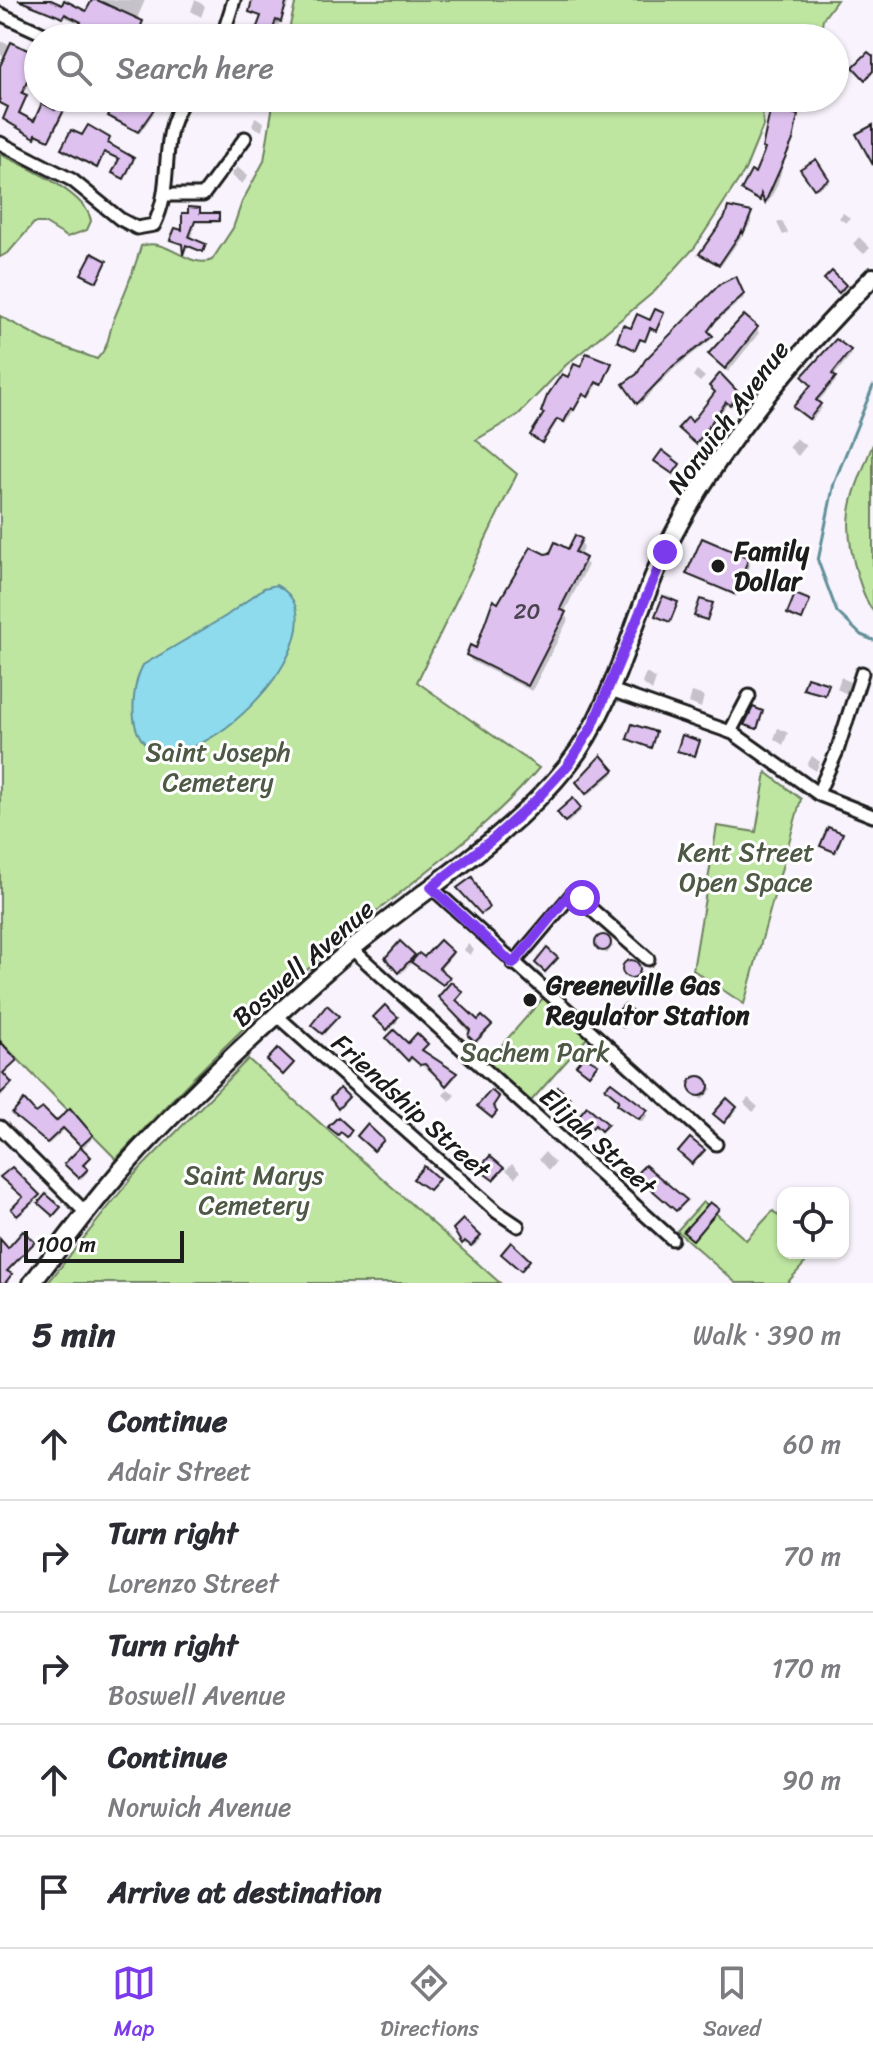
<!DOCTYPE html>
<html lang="en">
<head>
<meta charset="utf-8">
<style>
	:root { --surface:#fff; --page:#f7f7f7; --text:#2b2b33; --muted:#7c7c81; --line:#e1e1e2; --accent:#7c3aed }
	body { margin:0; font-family:Sriracha,sans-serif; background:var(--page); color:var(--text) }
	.controls { position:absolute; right:24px; bottom:24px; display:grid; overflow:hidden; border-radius:16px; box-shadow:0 2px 6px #0004 }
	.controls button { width:72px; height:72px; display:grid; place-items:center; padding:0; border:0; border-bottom:2px solid var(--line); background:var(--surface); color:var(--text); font:40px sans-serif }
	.scale { position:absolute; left:24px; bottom:20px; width:160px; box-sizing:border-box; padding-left:8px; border:4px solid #1c1c1c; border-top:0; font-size:22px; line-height:28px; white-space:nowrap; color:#1c1c1c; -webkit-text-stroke:6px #fff; paint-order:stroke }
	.stop { position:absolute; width:24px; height:24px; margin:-18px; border:6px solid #7c3aed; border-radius:50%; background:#fff }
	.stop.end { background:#7c3aed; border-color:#fff; box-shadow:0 2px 8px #0008 }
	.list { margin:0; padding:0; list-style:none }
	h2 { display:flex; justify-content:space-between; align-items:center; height:104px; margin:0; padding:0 32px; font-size:34px }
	h2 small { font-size:26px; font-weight:400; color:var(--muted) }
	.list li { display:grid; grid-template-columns:52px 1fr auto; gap:24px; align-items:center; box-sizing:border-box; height:112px; padding:0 32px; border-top:2px solid var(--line) }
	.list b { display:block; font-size:30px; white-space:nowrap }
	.list p { margin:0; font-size:26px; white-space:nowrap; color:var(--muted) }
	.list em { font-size:26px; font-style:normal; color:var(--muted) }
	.icon { flex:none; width:44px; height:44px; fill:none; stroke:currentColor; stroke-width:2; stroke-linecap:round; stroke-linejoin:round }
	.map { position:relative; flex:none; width:873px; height:1283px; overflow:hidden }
	.search { position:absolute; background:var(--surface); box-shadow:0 2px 6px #0004; left:24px; right:24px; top:24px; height:88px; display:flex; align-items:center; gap:20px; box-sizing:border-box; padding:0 28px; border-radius:44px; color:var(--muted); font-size:30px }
	.sheet { height:664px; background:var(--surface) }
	nav { display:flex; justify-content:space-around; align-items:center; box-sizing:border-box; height:112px; border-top:2px solid var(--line); background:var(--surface); font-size:22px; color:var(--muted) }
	nav a { display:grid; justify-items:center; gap:4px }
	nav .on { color:var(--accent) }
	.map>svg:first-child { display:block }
</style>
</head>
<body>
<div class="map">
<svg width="873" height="1283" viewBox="0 0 873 1283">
	<rect width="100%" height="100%" fill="#f8f3fc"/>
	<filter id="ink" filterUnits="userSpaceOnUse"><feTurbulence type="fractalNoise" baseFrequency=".0125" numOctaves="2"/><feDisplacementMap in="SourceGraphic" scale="16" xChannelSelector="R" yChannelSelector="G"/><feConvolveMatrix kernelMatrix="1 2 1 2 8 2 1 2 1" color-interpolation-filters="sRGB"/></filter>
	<g filter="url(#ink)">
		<g fill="#bee6a1" stroke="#6d815e" stroke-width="2">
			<polygon points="296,0 837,0 823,19 820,38 287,38"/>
			<path d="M274,98H767L762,108L763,126L745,170L695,247L655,291L566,365L518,415L476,440L517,474L417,682L539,768C481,836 406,885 338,943C259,1010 186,1083 116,1159L0,1041V316L45,340L97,359C110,346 108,334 114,319C124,294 134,272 141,246C166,236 190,270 212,260L233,228L242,202L264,161Z"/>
			<path d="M0,154C24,166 87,193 91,221L87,230L67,237L44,223H34L9,252L0,257Z"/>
			<path d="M873,444V611C865,601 862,589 858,577C840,518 851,499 873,444Z"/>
			<polygon points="766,772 801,799 744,1004 693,970 717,826 756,832"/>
			<polygon points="544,997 588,1037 531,1101 487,1062"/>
			<polygon points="248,1059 500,1283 48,1283 134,1175"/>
			<polygon points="703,1202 746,1240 773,1211 783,1220 783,1253 814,1253 787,1283 736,1283 677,1231"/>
		</g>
		<path fill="#8ddbec" stroke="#608f99" stroke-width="2" d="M276,585C361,629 171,814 137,731C130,712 134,681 143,665L226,616L264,588Z"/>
		<g fill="#0003">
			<polygon points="39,0 87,14 95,0 145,0 136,21 143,25 138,38 98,38 82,30 82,24 38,7"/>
			<polygon points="195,0 205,6 201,17 191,11"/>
			<polygon points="261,0 291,0 272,38 253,38 263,18 257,14"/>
			<polygon points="159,31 177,38 156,38"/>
			<polygon points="0,41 38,57 38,89 15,73 0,105 0,71 6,58 0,54"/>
			<polygon points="63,98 72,98 50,141 38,136 36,139 9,124 14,113 35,123 53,117"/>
			<polygon points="90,98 99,98 92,113 85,108"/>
			<polygon points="107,98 129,98 154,113 140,133 111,119 117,103"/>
			<polygon points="255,117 264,122 262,131 252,126"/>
			<polygon points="797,117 777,186 768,203 762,193 761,201 743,190 756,175 764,148"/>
			<polygon points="83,138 109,139 109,145 129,155 134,162 126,178 115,172 121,160 105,153 98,169 65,151"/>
			<polygon points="816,161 829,182 816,190 803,169"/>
			<polygon points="237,167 248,176 242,184 231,175"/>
			<polygon points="199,210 201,215 218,215 219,223 196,223 190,240 205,245 204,253 188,247 184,254 184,245 173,239 184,233"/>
			<polygon points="751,213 751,223 721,266 702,256"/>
			<polygon points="843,213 850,218 846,223 839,218"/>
			<polygon points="782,221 788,233 783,235 777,223"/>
			<polygon points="859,237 870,248 864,254 853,244"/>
			<polygon points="735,279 744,298 716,322 708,334 712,339 674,369 640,404 625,385"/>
			<polygon points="663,314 657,332 651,329 646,342 641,340 636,351 620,343 632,331"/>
			<polygon points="757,329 759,333 728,372 713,359 710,355"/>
			<polygon points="849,352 851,355 833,377 836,381 817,403 822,408 811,421 796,408"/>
			<polygon points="611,365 603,386 598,384 590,398 584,395 565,424 558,421 543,444 534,437 568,380 582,370"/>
			<polygon points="697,370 705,377 700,382 693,376"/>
			<polygon points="717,393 739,397 732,406 728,403 697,445 682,431 693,424"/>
			<polygon points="796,438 806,446 798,456 789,447"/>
			<polygon points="580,541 584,547 579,556 588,565 564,613 568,620 532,691 471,661 468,654 477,651 532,549 551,556 569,551"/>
			<polygon points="748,560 750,564 736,597 688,573"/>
			<polygon points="677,603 671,623 659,618 657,616"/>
			<polygon points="712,605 708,622 698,618 697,616"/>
			<polygon points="646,673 656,679 652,691 642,683"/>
			<polygon points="841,677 851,683 847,694 837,689"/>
			<polygon points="828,686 826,697 805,689"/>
			<polygon points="692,692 704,696 701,708 689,703"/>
			<polygon points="762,712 758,730 747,727 746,725"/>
			<polygon points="778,728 788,733 783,745 774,739"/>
			<polygon points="655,734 652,749 629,739"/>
			<polygon points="812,756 820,762 816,771 807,765"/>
			<polygon points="601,758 613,774 588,795 580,785"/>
			<polygon points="573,801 581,811 568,823 559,813"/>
			<polygon points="841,835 836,854 824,849 823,846"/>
			<polygon points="603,936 613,946 607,954 595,944"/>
			<polygon points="440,943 453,955 439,971 449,980 444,986 413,961 401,974 389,961 413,957 415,960 424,960"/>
			<polygon points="468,944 474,950 470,955 464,950"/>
			<polygon points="631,961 642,971 633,981 622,971"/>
			<polygon points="653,975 658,981 654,985 648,980"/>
			<polygon points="461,994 457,1002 478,1023 491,1028 477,1043 442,1000"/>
			<polygon points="385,1008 398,1021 389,1031 377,1020"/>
			<polygon points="634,1015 625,1028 616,1020"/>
			<polygon points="337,1017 324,1035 315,1027"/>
			<polygon points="390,1040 408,1046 426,1045 422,1052 457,1076 448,1086 413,1058 410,1062"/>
			<polygon points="699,1076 712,1089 702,1100 689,1087"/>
			<polygon points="0,1078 12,1086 0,1097"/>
			<polygon points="448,1089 455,1095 450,1101 443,1095"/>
			<polygon points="608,1089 646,1111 648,1115 642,1122 621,1108 620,1101"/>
			<polygon points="748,1098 758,1107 753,1112 744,1103"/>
			<polygon points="15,1111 36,1115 93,1138 84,1147 66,1128 49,1144 22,1123"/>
			<polygon points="545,1152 555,1163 549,1170 539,1159"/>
			<polygon points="703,1152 694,1165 682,1154"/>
			<polygon points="89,1158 84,1168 88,1172 81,1179 68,1167"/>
			<polygon points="512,1164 520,1172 515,1178 506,1170"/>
			<polygon points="2,1178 39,1198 19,1216 13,1209 26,1198"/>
			<polygon points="717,1210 694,1240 686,1234"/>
			<polygon points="463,1222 481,1240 473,1247 468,1242 465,1245 456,1229"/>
			<polygon points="33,1243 7,1273 11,1277 7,1283 0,1280 0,1268"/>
		</g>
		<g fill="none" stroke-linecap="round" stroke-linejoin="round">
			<polyline stroke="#608f99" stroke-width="3" points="873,386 834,483 818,561 837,612 861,635 873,640"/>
		</g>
		<g fill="#dec1ef" stroke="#1c1c1c" stroke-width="2">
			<polygon points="18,0 51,0 62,5 64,0 86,11 92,0 97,0 143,21 136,38 99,38 78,27 81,22 65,14 63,18"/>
			<polygon points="252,0 287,0 281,22 276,20 270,38 253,38 261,16 249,12"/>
			<polygon points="11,42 38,55 38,66 35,64 22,93 27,95 19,113 34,121 42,103 55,110 61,98 70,98 49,140 36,134 35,138 3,119 8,107 0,103 0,66"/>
			<polygon points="868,52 873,56 873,71 865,80 853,67"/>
			<polygon points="117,98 141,98 152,103 150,107 154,109 138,132 108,116"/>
			<polygon points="771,107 798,115 793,140 765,203 761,194 760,201 741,190 751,171 755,173 765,149 762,148"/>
			<polygon points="88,125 110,138 108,143 134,158 124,179 112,173 119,159 104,152 97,168 61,149 71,130 82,135"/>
			<polygon points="873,125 873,165 856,134"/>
			<polygon points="816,159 829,179 814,189 800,169"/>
			<polygon points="188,207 200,208 200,213 219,213 219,221 195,221 189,237 206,244 203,252 186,245 183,255 182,244 170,240 175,228 182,230 182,213 188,213"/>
			<polygon points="728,207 752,212 743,234 742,231 719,265 699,254 725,217"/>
			<polygon points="92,253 107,261 97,282 81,274"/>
			<polygon points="832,271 846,285 839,293 824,279"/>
			<polygon points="736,276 744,294 716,320 708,331 713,336 673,366 637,404 623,384 637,374 645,360 720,284"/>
			<polygon points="655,309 664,313 656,331 650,328 645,341 640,339 635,350 617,341 623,325 631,328 637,314 650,320"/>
			<polygon points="744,315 758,327 725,369 708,354"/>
			<polygon points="836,339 851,350 832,374 836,377 816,400 821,404 809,419 793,407 811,385 802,376"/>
			<polygon points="586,353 612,363 602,385 596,382 588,397 583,394 574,410 571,408 564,422 557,419 542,443 530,435 544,413 541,412 547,396 562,374 568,377 574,364 581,367"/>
			<polygon points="720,373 740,394 730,405 726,402 696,444 678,428 688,417 692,422 715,392 709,386"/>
			<polygon points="662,450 680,464 673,474 654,461"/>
			<polygon points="575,535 582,539 575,552 586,558 560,609 566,612 528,686 466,655 470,645 476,648 493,600 498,603 531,547 545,554 550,553 555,542 568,549"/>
			<polygon points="702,538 749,558 734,594 686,574"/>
			<polygon points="795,594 810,600 802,620 787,614"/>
			<polygon points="663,596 678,602 670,622 655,616"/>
			<polygon points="700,599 713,603 707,620 694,616"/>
			<polygon points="807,677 829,684 825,695 803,689"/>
			<polygon points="753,707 763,711 757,729 744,725"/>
			<polygon points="632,724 656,732 651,748 627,739"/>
			<polygon points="682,735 700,741 695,756 677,751"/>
			<polygon points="601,755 614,770 586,794 576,782"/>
			<polygon points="573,798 581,808 565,822 557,812"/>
			<polygon points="828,827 843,833 835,852 820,846"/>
			<polygon points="472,877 489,908 481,914 457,888"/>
			<circle cx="603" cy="943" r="8"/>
			<polygon points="440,940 453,952 439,968 450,977 443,985 411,962 419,953 424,957"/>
			<polygon points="400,941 415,955 398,973 385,958"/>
			<polygon points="547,948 558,958 545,972 535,963"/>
			<circle cx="631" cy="969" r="9"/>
			<polygon points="451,982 463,992 456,1000 478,1020 482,1016 492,1025 475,1042 468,1036 470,1030 438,997"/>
			<polygon points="625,1004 635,1014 623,1027 612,1017"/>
			<polygon points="327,1005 339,1016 322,1034 311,1025"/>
			<polygon points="385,1005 398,1017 387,1030 373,1017"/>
			<polygon points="394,1030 408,1043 417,1033 428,1044 422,1050 457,1073 446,1086 425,1064 420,1065 411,1057 408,1061 386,1038"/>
			<polygon points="0,1041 17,1060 3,1073 12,1083 0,1094"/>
			<polygon points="278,1048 294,1063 283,1075 267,1060"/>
			<polygon points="584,1056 598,1064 589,1075 576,1065"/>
			<circle cx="699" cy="1086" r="10"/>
			<polygon points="611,1082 648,1110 639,1119 617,1104 619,1100 605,1088"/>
			<polygon points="558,1087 570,1098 562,1108 549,1097"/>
			<polygon points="340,1088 349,1097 338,1109 330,1098"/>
			<polygon points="491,1090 499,1097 493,1106 497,1112 492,1118 477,1106"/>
			<polygon points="727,1098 737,1107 724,1123 713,1114"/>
			<polygon points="24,1100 36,1113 43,1108 56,1121 70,1108 93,1135 81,1146 63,1128 47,1143 12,1114"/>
			<polygon points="587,1106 608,1124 601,1131 595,1125 589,1131 579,1123 576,1119"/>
			<polygon points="338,1117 352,1130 347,1137 341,1132 338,1135 328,1127"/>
			<polygon points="367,1124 384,1140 374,1151 357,1136"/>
			<polygon points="690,1138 705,1150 692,1164 678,1152"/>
			<polygon points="81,1147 91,1157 83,1165 88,1169 79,1178 64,1164"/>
			<polygon points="490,1156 504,1168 493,1180 478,1169"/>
			<polygon points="645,1165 687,1200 676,1211 635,1175"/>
			<polygon points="424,1166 439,1179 429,1190 413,1179"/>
			<polygon points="12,1167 40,1195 17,1216 11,1209 23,1197 0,1177"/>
			<polygon points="46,1194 61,1207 53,1216 38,1203"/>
			<polygon points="710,1202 719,1209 693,1240 683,1232"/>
			<polygon points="463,1219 481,1236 471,1246 465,1241 462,1244 453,1229"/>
			<polygon points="23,1231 35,1242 7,1271 12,1274 5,1283 0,1283 0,1239 8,1248"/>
			<polygon points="511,1242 530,1260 521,1271 501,1254"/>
		</g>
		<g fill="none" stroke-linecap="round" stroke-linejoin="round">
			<g stroke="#1c1c1c" stroke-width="17">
				<g id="street">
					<polyline points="0,14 52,38"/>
					<polyline points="222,38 234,0"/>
					<path d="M0,143L72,180L120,219L137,228L154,225C176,179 156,142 185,98"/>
					<polyline points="164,195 203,195 245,138"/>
					<polyline points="608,689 733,733 820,795 873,816"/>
					<polyline points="730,732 749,696"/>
					<polyline points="818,793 837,751 862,673"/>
					<polyline points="431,887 716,1144"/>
					<polyline points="352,949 672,1239"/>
					<polyline points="513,964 573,893 648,959"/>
					<polyline points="276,1015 497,1212 518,1226"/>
					<polyline points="0,1127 87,1214"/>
				</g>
			</g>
			<g stroke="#1c1c1c" stroke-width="22">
				<path id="secondary" d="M32,1283C67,1238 102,1190 141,1148C206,1079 277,1013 349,951C422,890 508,840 568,765C615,705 631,622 664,553C714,451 793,358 873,277"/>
			</g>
			<use href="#street" stroke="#fff" stroke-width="11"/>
			<use href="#secondary" stroke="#fff" stroke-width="16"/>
		</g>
	</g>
	<g fill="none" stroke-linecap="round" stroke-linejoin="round" filter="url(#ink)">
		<polyline stroke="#7c3aed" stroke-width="10" points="582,898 573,893 567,897 513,964 431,887 493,839 536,800 568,765 592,727 665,552"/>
	</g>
	<g fill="#1c1c1c" stroke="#fff" stroke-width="3">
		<circle cx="718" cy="566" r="8"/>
		<circle cx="530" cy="1000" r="8"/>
	</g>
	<g text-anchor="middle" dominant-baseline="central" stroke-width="6" stroke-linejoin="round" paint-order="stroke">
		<g font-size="22" fill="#4c4551">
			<text x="527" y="611">20</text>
		</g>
		<g font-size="26" fill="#1c1c1c" stroke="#fff">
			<text transform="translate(728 417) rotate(-53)">Norwich Avenue</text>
			<text transform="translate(303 963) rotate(-41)">Boswell Avenue</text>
			<text transform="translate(411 1106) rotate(42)">Friendship Street</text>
			<text transform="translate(598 1141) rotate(42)">Elijah Street</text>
		</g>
		<g font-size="26" font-weight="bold" fill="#1c1c1c" stroke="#fff" text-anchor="start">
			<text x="734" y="551">Family<tspan x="734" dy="30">Dollar</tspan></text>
			<text x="546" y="985">Greeneville Gas<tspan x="546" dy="30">Regulator Station</tspan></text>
		</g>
		<g font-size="26" fill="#4d5944" stroke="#fff">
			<text x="218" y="752">Saint Joseph<tspan x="218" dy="30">Cemetery</tspan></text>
			<text x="746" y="852">Kent Street<tspan x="746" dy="30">Open Space</tspan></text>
			<text x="535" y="1052">Sachem Park</text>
			<text x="254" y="1175">Saint Marys<tspan x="254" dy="30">Cemetery</tspan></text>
		</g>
	</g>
</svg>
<div class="controls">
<button><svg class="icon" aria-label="locate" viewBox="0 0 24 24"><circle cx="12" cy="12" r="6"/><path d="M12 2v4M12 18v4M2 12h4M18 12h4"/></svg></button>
</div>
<div class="scale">100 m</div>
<div class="stop" style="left:582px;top:898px"></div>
<div class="stop end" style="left:665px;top:552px"></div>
<div class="search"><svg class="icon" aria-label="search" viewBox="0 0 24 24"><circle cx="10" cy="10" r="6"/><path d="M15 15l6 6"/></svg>Search here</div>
</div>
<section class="sheet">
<h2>5 min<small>Walk · 390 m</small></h2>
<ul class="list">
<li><svg class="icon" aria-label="ahead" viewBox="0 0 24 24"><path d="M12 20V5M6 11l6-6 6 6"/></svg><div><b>Continue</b><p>Adair Street</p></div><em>60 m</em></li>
<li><svg class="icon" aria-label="right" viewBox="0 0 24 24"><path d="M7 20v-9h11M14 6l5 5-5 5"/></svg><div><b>Turn right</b><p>Lorenzo Street</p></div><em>70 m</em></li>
<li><svg class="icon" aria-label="right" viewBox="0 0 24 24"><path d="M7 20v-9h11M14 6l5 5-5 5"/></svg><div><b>Turn right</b><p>Boswell Avenue</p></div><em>170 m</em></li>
<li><svg class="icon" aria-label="ahead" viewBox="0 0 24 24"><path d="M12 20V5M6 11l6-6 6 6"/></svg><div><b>Continue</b><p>Norwich Avenue</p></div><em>90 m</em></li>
<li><svg class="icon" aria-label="arrive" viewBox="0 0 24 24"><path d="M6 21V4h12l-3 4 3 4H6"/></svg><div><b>Arrive at destination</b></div></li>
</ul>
</section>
<nav>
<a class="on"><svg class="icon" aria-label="map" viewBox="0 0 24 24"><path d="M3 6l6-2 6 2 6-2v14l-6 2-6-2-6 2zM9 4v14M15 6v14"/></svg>Map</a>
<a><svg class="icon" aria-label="directions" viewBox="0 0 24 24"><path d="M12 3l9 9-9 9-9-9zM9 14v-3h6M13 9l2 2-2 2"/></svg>Directions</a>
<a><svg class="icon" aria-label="saved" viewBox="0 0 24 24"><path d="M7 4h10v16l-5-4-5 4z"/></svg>Saved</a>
</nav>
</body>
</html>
